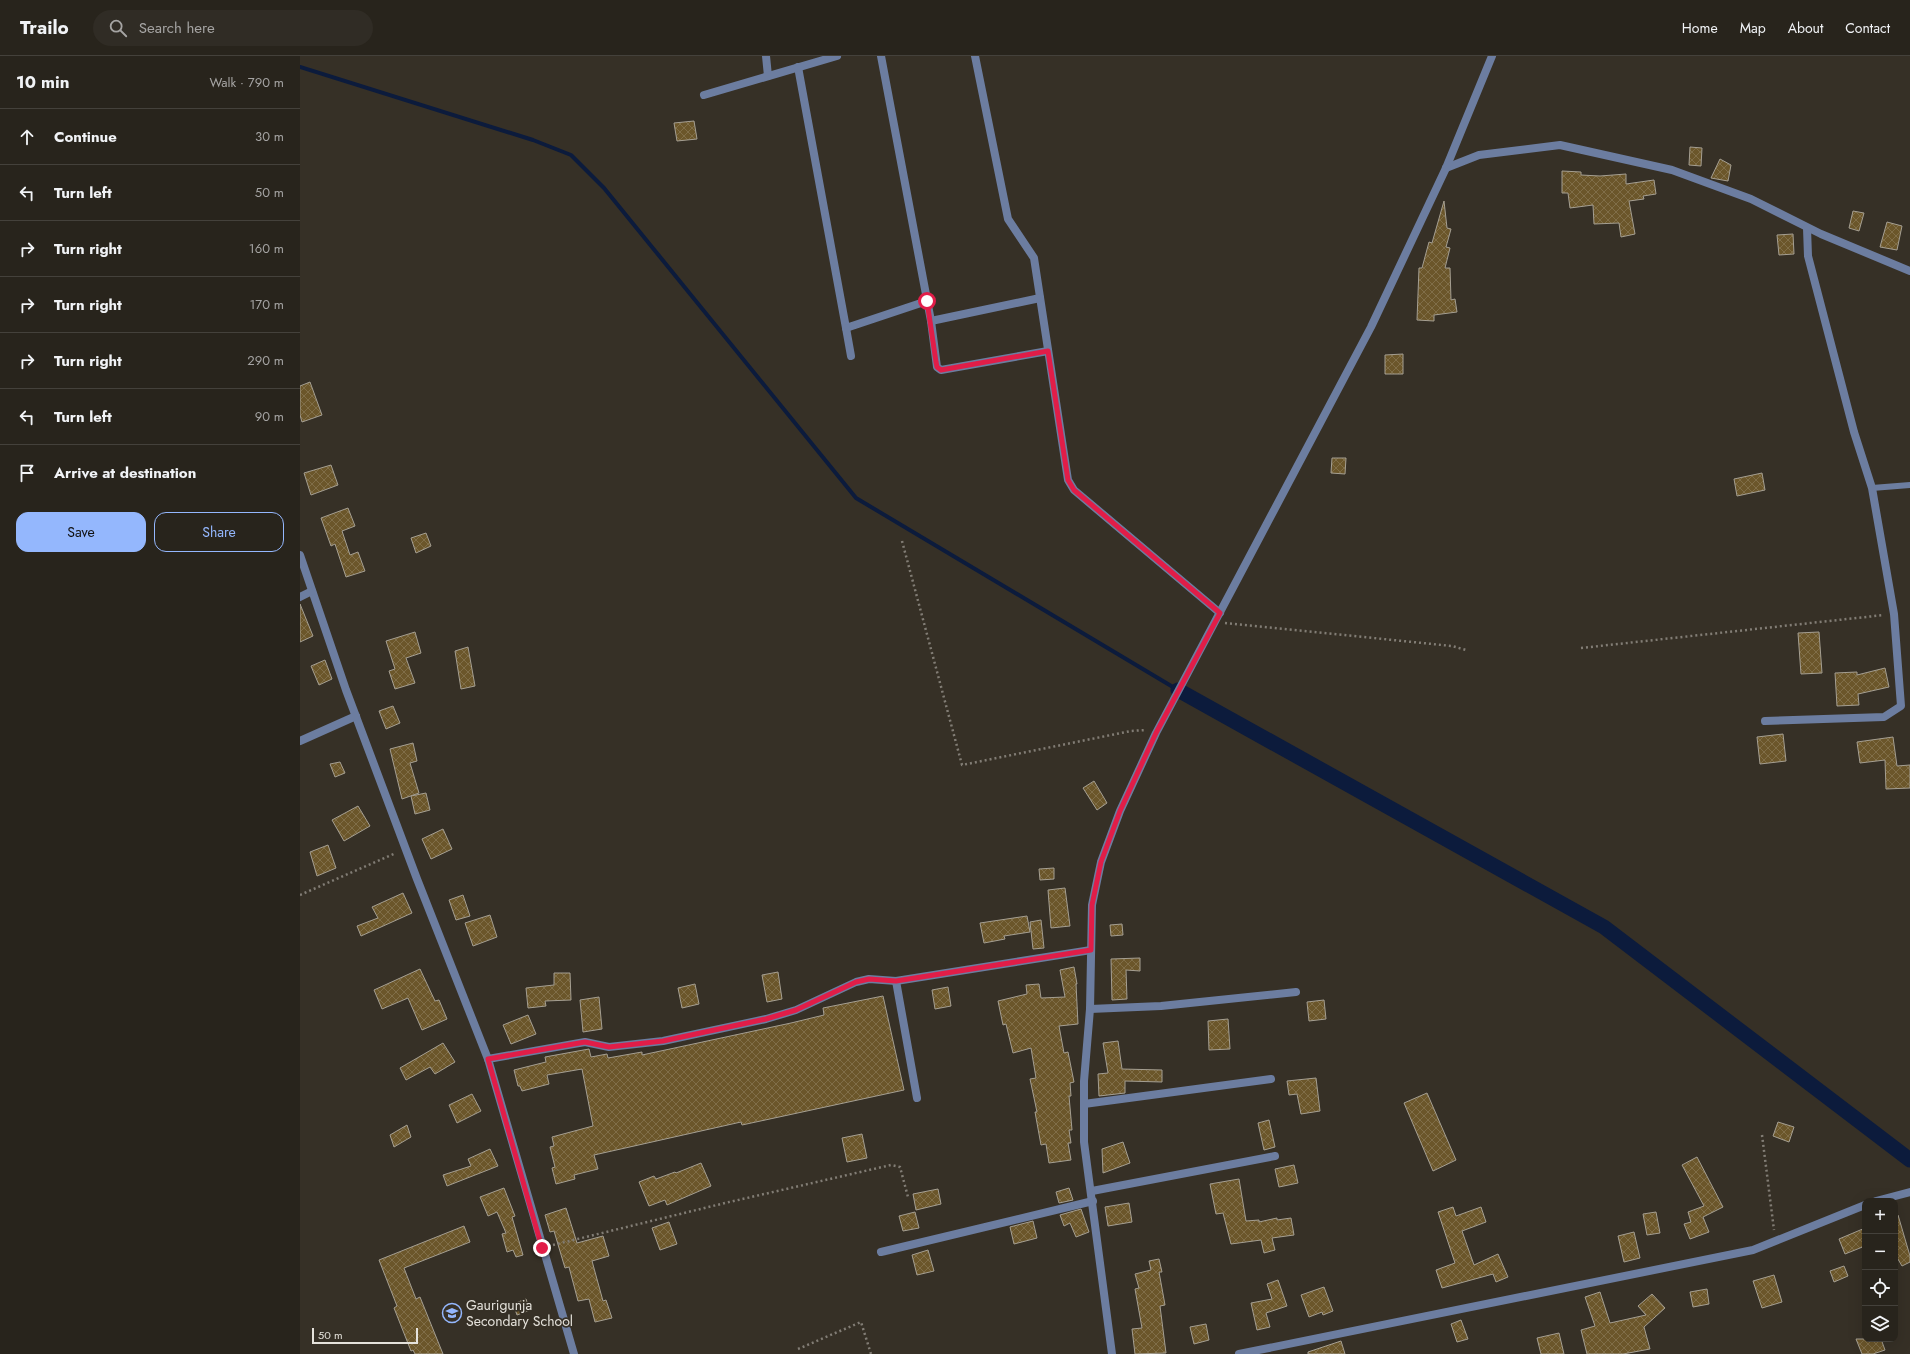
<!DOCTYPE html>
<html lang="en">
<head>
<meta charset="utf-8">
<style>
	:root { --surface:#28241c; --page:#302c25; --text:#f1f3f6; --muted:#a5a4a3; --line:#44413b; --accent:#94b7fd }
	body { margin:0; font-family:Jost,sans-serif; background:var(--page); color:var(--text) }
	.controls { position:absolute; right:12px; bottom:12px; display:grid; overflow:hidden; border-radius:8px; box-shadow:0 4px 16px #0002 }
	.controls button { width:36px; height:36px; display:grid; place-items:center; padding:0; border:0; border-bottom:1px solid var(--line); background:var(--surface); color:var(--text); font:20px sans-serif }
	.scale { position:absolute; left:12px; bottom:10px; width:106px; box-sizing:border-box; padding-left:4px; border:2px solid #e5e2db; border-top:0; font-size:11px; line-height:14px; white-space:nowrap; color:#e5e2db; -webkit-text-stroke:3px #363026; paint-order:stroke }
	.stop { position:absolute; width:12px; height:12px; margin:-9px; border:3px solid #e11d48; border-radius:50%; background:#fff }
	.stop.end { background:#e11d48; border-color:#fff; box-shadow:0 1px 4px #0008 }
	.list { margin:0; padding:0; list-style:none }
	h2 { display:flex; justify-content:space-between; align-items:center; height:52px; margin:0; padding:0 16px; font-size:17px }
	h2 small { font-size:13px; font-weight:400; color:var(--muted) }
	.list li { display:grid; grid-template-columns:26px 1fr auto; gap:12px; align-items:center; box-sizing:border-box; height:56px; padding:0 16px; border-top:1px solid var(--line) }
	.list b { display:block; font-size:15px; white-space:nowrap }
	.list em { font-size:13px; font-style:normal; color:var(--muted) }
	.actions { display:flex; gap:8px; padding:12px 16px }
	.actions a { flex:1; padding:9px 0; border:1px solid var(--accent); border-radius:12px; text-align:center; font-size:14px; color:var(--accent) }
	.actions .main { background:var(--accent); color:#111 }
	.icon { flex:none; width:22px; height:22px; fill:none; stroke:currentColor; stroke-width:2; stroke-linecap:round; stroke-linejoin:round }
	.map { position:relative; flex:none; width:1610px; height:1298px; overflow:hidden }
	header { display:flex; align-items:center; gap:24px; box-sizing:border-box; height:56px; padding:0 20px; background:var(--surface); border-bottom:1px solid var(--line) }
	header strong { font-size:19px }
	nav { display:flex; gap:22px; margin-inline-start:auto; font-size:14px }
	.search { width:280px; height:36px; background:var(--page); display:flex; align-items:center; gap:10px; box-sizing:border-box; padding:0 14px; border-radius:22px; color:var(--muted); font-size:15px }
	main { display:flex }
	aside { flex:1; background:var(--surface) }
	.map>svg:first-child { display:block }
</style>
</head>
<body>
<header>
<strong>Trailo</strong>
<div class="search"><svg class="icon" aria-label="search" viewBox="0 0 24 24"><circle cx="10" cy="10" r="6"/><path d="M15 15l6 6"/></svg>Search here</div>
<nav><a>Home</a><a>Map</a><a>About</a><a>Contact</a></nav>
</header>
<main>
<aside>
<h2>10 min<small>Walk · 790 m</small></h2>
<ul class="list">
<li><svg class="icon" aria-label="ahead" viewBox="0 0 24 24"><path d="M12 20V5M6 11l6-6 6 6"/></svg><div><b>Continue</b></div><em>30 m</em></li>
<li><svg class="icon" aria-label="left" viewBox="0 0 24 24"><path d="M17 20v-9H6M10 6l-5 5 5 5"/></svg><div><b>Turn left</b></div><em>50 m</em></li>
<li><svg class="icon" aria-label="right" viewBox="0 0 24 24"><path d="M7 20v-9h11M14 6l5 5-5 5"/></svg><div><b>Turn right</b></div><em>160 m</em></li>
<li><svg class="icon" aria-label="right" viewBox="0 0 24 24"><path d="M7 20v-9h11M14 6l5 5-5 5"/></svg><div><b>Turn right</b></div><em>170 m</em></li>
<li><svg class="icon" aria-label="right" viewBox="0 0 24 24"><path d="M7 20v-9h11M14 6l5 5-5 5"/></svg><div><b>Turn right</b></div><em>290 m</em></li>
<li><svg class="icon" aria-label="left" viewBox="0 0 24 24"><path d="M17 20v-9H6M10 6l-5 5 5 5"/></svg><div><b>Turn left</b></div><em>90 m</em></li>
<li><svg class="icon" aria-label="arrive" viewBox="0 0 24 24"><path d="M6 21V4h12l-3 4 3 4H6"/></svg><div><b>Arrive at destination</b></div></li>
</ul>
<div class="actions"><a class="main">Save</a><a>Share</a></div>
</aside>
<div class="map">
<svg width="1610" height="1298" viewBox="0 0 1610 1298">
	<defs>
		<pattern id="building-cross-hatch" width="8" height="8" patternUnits="userSpaceOnUse"><rect width="8" height="8" fill="#6b562a"/><path d="M0 0l8 8M0 8l8-8" fill="none" stroke="#806e48"/></pattern>
	</defs>
	<rect width="100%" height="100%" fill="#363026"/>
	<g fill="none" stroke-linecap="round" stroke-linejoin="round">
		<polyline stroke="#0c1b3c" stroke-width="4" points="0,11 233,84 271,99 304,132 556,442 878,634"/>
		<polyline stroke="#0c1b3c" stroke-width="15" points="878,634 1304,871 1610,1104"/>
	</g>
	<g fill="url(#building-cross-hatch)" stroke="#a59f92">
		<polygon points="394,65 397,83 377,85 374,67"/>
		<polygon points="1390,91 1402,92 1401,110 1389,109"/>
		<polygon points="1420,103 1431,109 1428,125 1411,122"/>
		<polygon points="1262,115 1281,116 1281,119 1300,120 1326,118 1326,128 1354,124 1356,138 1343,140 1344,143 1329,145 1335,178 1321,181 1319,167 1294,168 1293,149 1270,152 1268,137 1262,137"/>
		<polygon points="1144,145 1147,172 1151,173 1146,191 1150,192 1145,212 1150,212 1151,244 1155,243 1157,256 1134,259 1134,265 1117,264 1119,212 1122,212 1129,186 1132,187"/>
		<polygon points="1553,155 1564,157 1559,175 1549,172"/>
		<polygon points="1587,166 1602,170 1597,194 1580,191"/>
		<polygon points="1493,178 1494,198 1479,199 1477,179"/>
		<polygon points="1103,298 1103,318 1085,318 1085,299"/>
		<polygon points="10,326 22,359 2,366 0,359 0,330"/>
		<polygon points="1032,402 1046,402 1045,418 1031,417"/>
		<polygon points="31,409 38,429 11,439 4,417"/>
		<polygon points="1462,417 1465,434 1437,440 1434,423"/>
		<polygon points="48,452 55,470 42,475 50,499 58,496 65,515 46,521 35,488 31,490 21,462"/>
		<polygon points="126,477 131,490 116,497 111,482"/>
		<polygon points="0,548 13,580 0,586"/>
		<polygon points="115,576 121,597 106,602 115,627 95,633 89,615 95,613 86,585"/>
		<polygon points="1519,576 1522,617 1501,618 1498,577"/>
		<polygon points="168,591 175,630 161,633 155,595"/>
		<polygon points="25,604 32,623 19,629 11,610"/>
		<polygon points="1585,612 1589,631 1558,638 1559,649 1537,650 1535,617 1557,616 1557,619"/>
		<polygon points="93,650 100,667 86,673 79,655"/>
		<polygon points="1483,678 1486,705 1460,708 1457,681"/>
		<polygon points="1593,681 1597,710 1610,709 1610,732 1586,733 1585,704 1560,707 1557,686"/>
		<polygon points="113,687 117,705 110,707 119,737 102,743 90,693"/>
		<polygon points="40,706 45,717 35,721 30,708"/>
		<polygon points="794,725 807,747 797,754 783,732"/>
		<polygon points="126,737 130,754 115,758 111,740"/>
		<polygon points="58,750 70,770 44,785 32,764"/>
		<polygon points="143,773 152,793 131,803 122,783"/>
		<polygon points="28,789 36,812 17,820 10,796"/>
		<polygon points="754,812 754,823 740,824 739,813"/>
		<polygon points="765,832 770,870 751,872 748,834"/>
		<polygon points="103,837 112,857 61,880 57,870 78,862 72,851"/>
		<polygon points="163,839 170,860 156,864 149,844"/>
		<polygon points="190,859 197,881 173,890 165,867"/>
		<polygon points="727,860 730,876 704,880 705,883 684,887 680,867"/>
		<polygon points="741,864 744,892 733,893 730,866"/>
		<polygon points="822,868 823,879 811,880 810,869"/>
		<polygon points="840,902 840,915 826,914 827,943 812,944 811,903"/>
		<polygon points="774,911 777,928 776,928 778,968 759,970 764,997 768,996 774,1026 770,1027 771,1040 769,1040 772,1074 769,1074 771,1087 768,1087 771,1104 749,1107 746,1088 741,1089 735,1056 737,1056 730,1023 736,1022 731,992 713,997 706,968 703,969 698,945 727,938 726,929 739,928 741,942 765,941 760,914"/>
		<polygon points="120,913 135,945 139,944 147,963 122,974 108,942 82,953 74,934"/>
		<polygon points="478,916 482,943 467,946 462,919"/>
		<polygon points="254,917 270,917 271,944 245,945 246,950 228,952 226,932 254,929"/>
		<polygon points="395,928 399,948 382,952 378,932"/>
		<polygon points="648,931 651,950 635,953 632,934"/>
		<polygon points="583,940 604,1034 442,1069 441,1066 294,1099 298,1113 274,1119 275,1123 256,1128 252,1112 255,1111 250,1091 254,1090 252,1081 293,1070 282,1013 247,1019 249,1028 222,1035 220,1030 218,1030 214,1014 246,1006 245,1001 289,993 291,1001 307,998 308,1002 342,996 342,999 491,967 524,959 523,952"/>
		<polygon points="299,941 302,973 283,976 280,944"/>
		<polygon points="1024,944 1026,963 1009,965 1007,946"/>
		<polygon points="228,959 236,978 211,988 203,969"/>
		<polygon points="928,963 930,993 909,994 908,965"/>
		<polygon points="818,985 822,1013 862,1014 862,1026 825,1025 825,1037 799,1040 798,1018 808,1017 803,987"/>
		<polygon points="143,987 155,1006 135,1018 130,1011 106,1024 100,1012"/>
		<polygon points="1016,1022 1020,1055 1001,1058 997,1038 989,1039 987,1025"/>
		<polygon points="1127,1037 1156,1104 1133,1115 1104,1047"/>
		<polygon points="172,1038 181,1055 157,1067 149,1049"/>
		<polygon points="969,1064 975,1091 964,1094 958,1067"/>
		<polygon points="1478,1066 1494,1071 1489,1086 1473,1080"/>
		<polygon points="107,1069 111,1081 94,1091 90,1079"/>
		<polygon points="562,1078 567,1102 547,1106 542,1082"/>
		<polygon points="823,1086 830,1107 803,1117 802,1093"/>
		<polygon points="190,1093 198,1110 147,1130 143,1119 171,1110 168,1103"/>
		<polygon points="1397,1101 1423,1151 1403,1161 1409,1176 1390,1183 1384,1168 1391,1166 1388,1156 1404,1150 1382,1109"/>
		<polygon points="401,1107 411,1130 367,1149 365,1144 349,1150 339,1126 354,1120 356,1123 375,1116 376,1117"/>
		<polygon points="994,1109 998,1127 979,1131 975,1113"/>
		<polygon points="939,1123 946,1165 959,1164 959,1166 977,1162 977,1164 991,1162 994,1179 972,1182 975,1194 964,1197 961,1184 931,1188 923,1157 916,1158 910,1128"/>
		<polygon points="204,1132 215,1160 212,1161 223,1199 216,1201 213,1194 207,1196 202,1178 206,1177 197,1156 188,1160 180,1141"/>
		<polygon points="769,1132 773,1144 759,1147 756,1136"/>
		<polygon points="638,1133 641,1148 616,1154 613,1138"/>
		<polygon points="829,1147 832,1166 808,1170 805,1151"/>
		<polygon points="1153,1151 1156,1160 1181,1151 1186,1166 1162,1175 1174,1209 1198,1198 1208,1221 1196,1226 1193,1218 1142,1232 1136,1214 1155,1207 1138,1156"/>
		<polygon points="266,1152 277,1187 303,1180 309,1200 292,1205 303,1245 306,1244 312,1262 295,1266 289,1243 278,1245 269,1211 265,1212 254,1175 250,1176 245,1159"/>
		<polygon points="781,1153 789,1176 776,1181 770,1167 764,1170 760,1159"/>
		<polygon points="615,1156 619,1172 603,1175 599,1160"/>
		<polygon points="1356,1156 1360,1177 1347,1179 1343,1158"/>
		<polygon points="1598,1159 1610,1200 1610,1206 1602,1210 1595,1198 1595,1160"/>
		<polygon points="733,1165 737,1182 714,1188 710,1171"/>
		<polygon points="369,1166 377,1188 360,1194 352,1172"/>
		<polygon points="164,1170 170,1186 104,1212 116,1243 120,1241 143,1298 115,1298 113,1294 111,1295 94,1252 97,1250 79,1204"/>
		<polygon points="1565,1172 1565,1190 1545,1198 1539,1183"/>
		<polygon points="1334,1176 1340,1202 1324,1206 1318,1180"/>
		<polygon points="628,1194 634,1215 617,1219 612,1199"/>
		<polygon points="859,1203 862,1216 859,1216 865,1249 860,1250 866,1297 835,1298 832,1273 842,1272 835,1233 839,1232 835,1218 851,1214 849,1205"/>
		<polygon points="1544,1210 1548,1220 1534,1226 1530,1215"/>
		<polygon points="1474,1219 1482,1246 1462,1252 1453,1225"/>
		<polygon points="978,1224 987,1250 966,1257 970,1271 957,1274 951,1247 972,1243 967,1228"/>
		<polygon points="1024,1231 1033,1255 1023,1259 1022,1256 1009,1261 1001,1239"/>
		<polygon points="1407,1233 1409,1248 1393,1251 1390,1236"/>
		<polygon points="1300,1236 1310,1267 1346,1259 1338,1250 1352,1238 1365,1252 1344,1271 1350,1293 1323,1298 1287,1298 1281,1274 1295,1270 1285,1241"/>
		<polygon points="226,1243 230,1254 217,1259 213,1248"/>
		<polygon points="1161,1264 1168,1283 1157,1286 1151,1268"/>
		<polygon points="906,1268 909,1284 894,1288 890,1271"/>
		<polygon points="1259,1277 1264,1298 1241,1298 1237,1282"/>
		<polygon points="1556,1283 1581,1283 1585,1294 1573,1298 1562,1298"/>
		<polygon points="1041,1285 1045,1298 1008,1298 1008,1296"/>
	</g>
	<g fill="none" stroke-linecap="round" stroke-linejoin="round">
		<g stroke="#827d75" stroke-width="2.5" stroke-dasharray="2 3" stroke-linecap="butt">
			<polyline points="602,485 662,709 831,675 846,674"/>
			<polyline points="925,567 1152,590 1166,594"/>
			<polyline points="1281,592 1584,559"/>
			<polyline points="0,839 96,797"/>
			<polyline points="1462,1079 1474,1174"/>
			<polyline points="253,1189 425,1147 591,1109 600,1111 608,1141"/>
			<polyline points="498,1293 561,1266 571,1298"/>
		</g>
		<polyline stroke="#6c7da0" stroke-width="6" points="1572,432 1610,429"/>
		<g stroke="#6c7da0" stroke-width="8">
			<polyline points="466,0 468,20"/>
			<polyline points="581,0 631,265 637,311 641,314 748,295"/>
			<polyline points="675,0 708,163 734,202 768,424 774,434 920,557"/>
			<polyline points="498,11 546,272 627,245"/>
			<polyline points="404,39 537,0"/>
			<polyline points="1146,112 1179,99 1260,89 1372,114 1451,143 1521,178 1610,215"/>
			<polyline points="631,265 740,242"/>
			<polyline points="546,272 551,300"/>
			<polyline points="0,499 46,634 117,823 188,1003 274,1298"/>
			<polyline points="0,541 12,535"/>
			<polyline points="1465,665 1584,661 1601,650 1594,558 1572,432 1554,376 1508,200 1507,172"/>
			<polyline points="0,685 56,660"/>
			<polyline points="596,925 617,1042"/>
			<polyline points="790,953 861,950 996,936"/>
			<polyline points="188,1003 285,986 309,991 363,985 466,963 496,954 556,926 569,923 596,925 791,894"/>
			<polyline points="784,1048 971,1023"/>
			<polyline points="792,1135 975,1100"/>
			<polyline points="1576,1145 1610,1136"/>
			<polyline points="581,1196 793,1145"/>
			<polyline points="812,1298 784,1086 784,1025 790,953 792,849 801,806 820,755 856,677 1071,271 1146,112 1192,0"/>
			<polyline points="939,1298 1453,1194 1565,1149"/>
		</g>
	</g>
	<g fill="none" stroke-linecap="round" stroke-linejoin="round">
		<polyline stroke="#e11d48" stroke-width="5" points="242,1192 188,1003 285,986 309,991 363,985 466,963 496,954 556,926 569,923 596,925 791,894 792,849 801,806 820,755 856,677 920,557 774,434 768,424 748,295 641,314 637,311 636,306 627,245"/>
	</g>
	<defs>
		<g id="school-ring" transform="scale(1)"><circle r="9.5" fill="#363026" stroke="#94b7fd" stroke-width="1.5"/><path d="M0-5L7-2L0 1L-7-2ZM-4 1L0 2.5L4 1V4Q0 6-4 4Z" fill="#94b7fd"/></g>
	</defs>
	<g fill-rule="evenodd">
		<use href="#school-ring" x="152" y="1257"/>
	</g>
	<g text-anchor="middle" dominant-baseline="central" stroke-width="3.5" stroke-linejoin="round" paint-order="stroke">
		<g font-size="14" fill="#e5e2db" stroke="#363026" text-anchor="start">
			<text x="166" y="1249">Gaurigunja<tspan x="166" dy="16">Secondary School</tspan></text>
		</g>
	</g>
</svg>
<div class="controls">
<button>+</button>
<button>−</button>
<button><svg class="icon" aria-label="locate" viewBox="0 0 24 24"><circle cx="12" cy="12" r="6"/><path d="M12 2v4M12 18v4M2 12h4M18 12h4"/></svg></button>
<button><svg class="icon" aria-label="layers" viewBox="0 0 24 24"><path d="M12 4l9 5-9 5-9-5zM3 14l9 5 9-5"/></svg></button>
</div>
<div class="scale">50 m</div>
<div class="stop" style="left:627px;top:245px"></div>
<div class="stop end" style="left:242px;top:1192px"></div>
</div>
</main>
</body>
</html>
